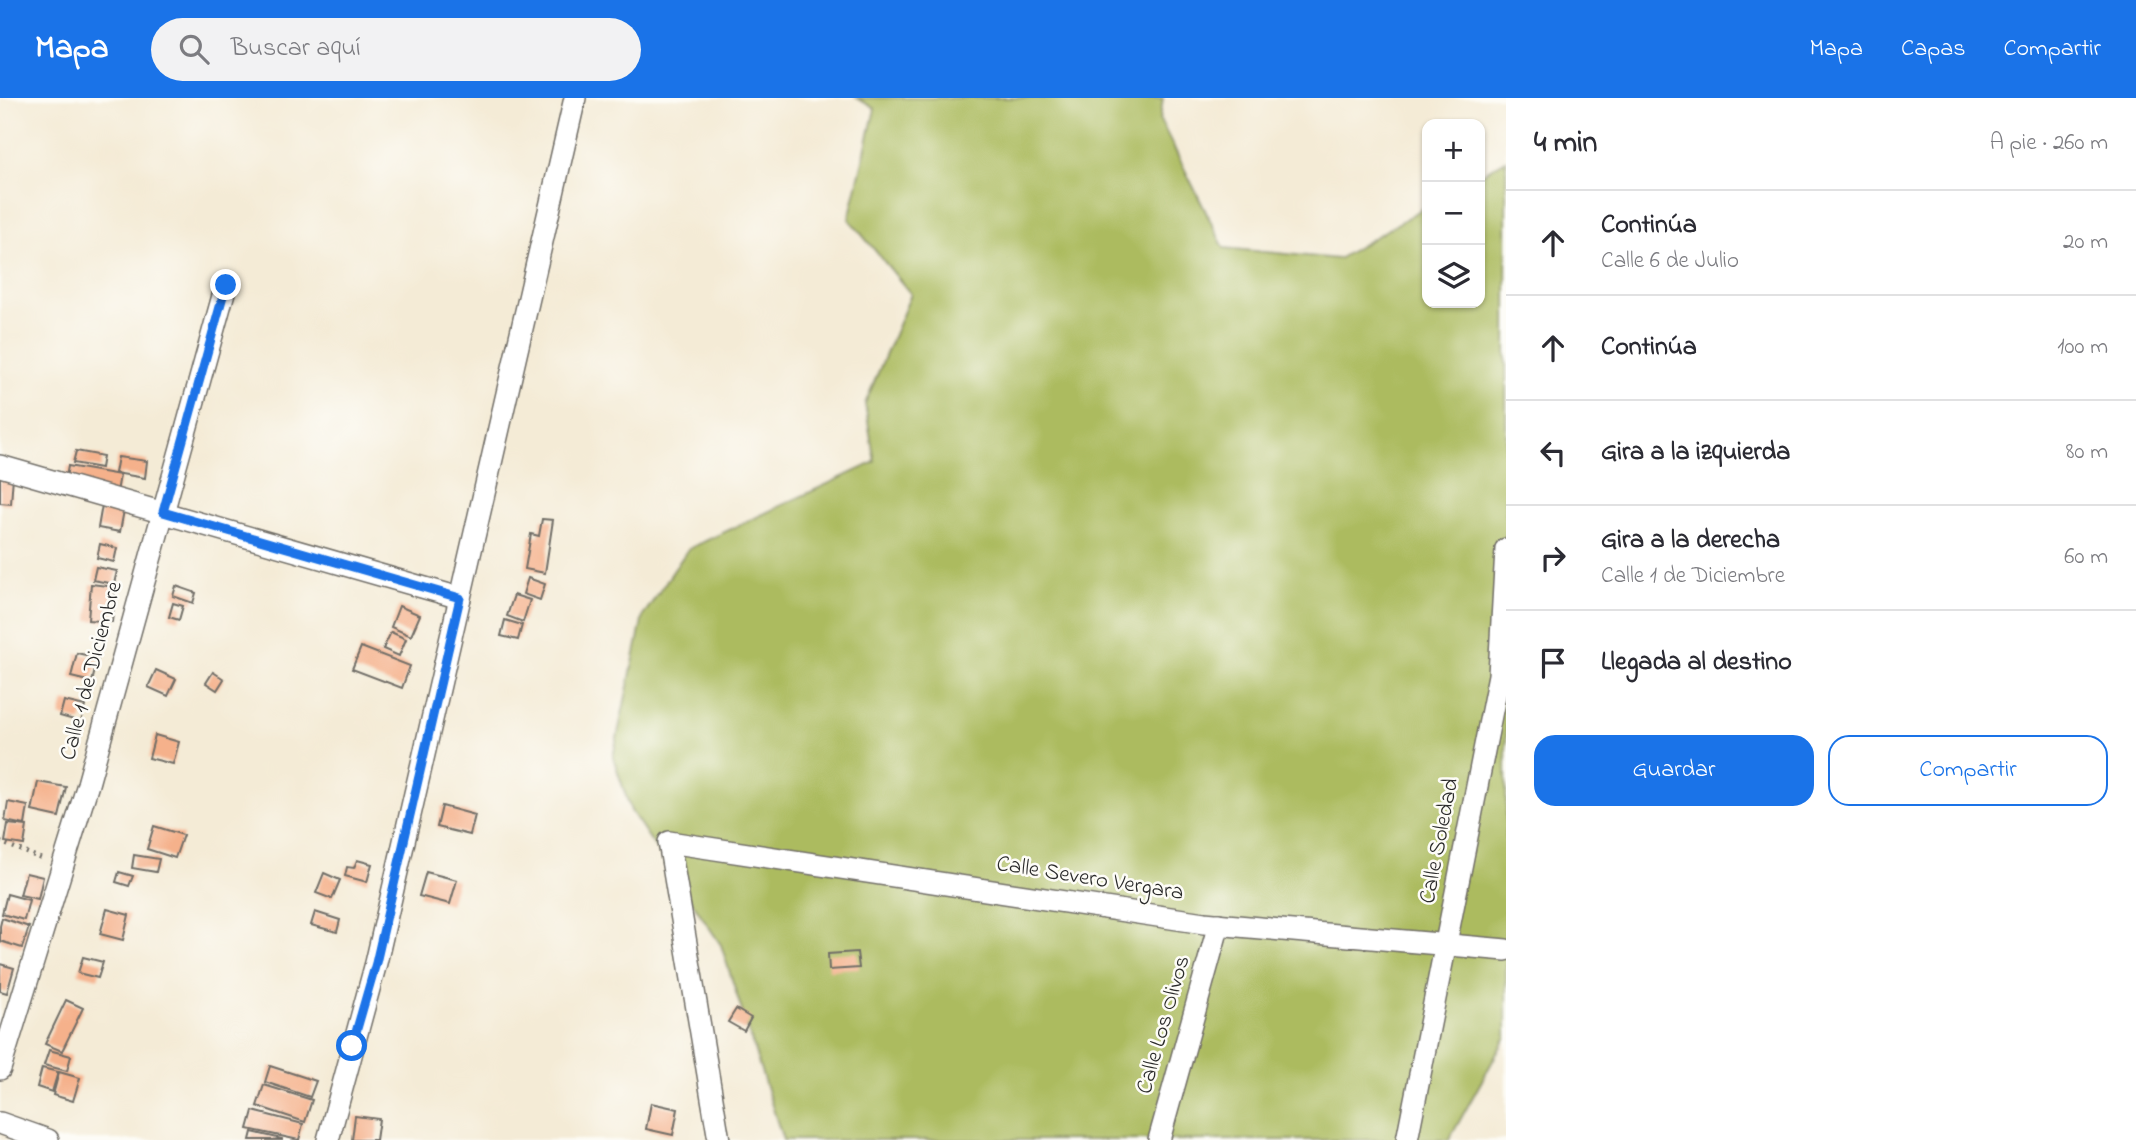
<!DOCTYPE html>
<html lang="es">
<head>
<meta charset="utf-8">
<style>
	:root { --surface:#fff; --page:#f2f2f3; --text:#2b2b33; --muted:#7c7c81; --line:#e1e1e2; --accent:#1a73e8 }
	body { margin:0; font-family:"Indie Flower",sans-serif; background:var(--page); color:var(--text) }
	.controls { position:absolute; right:21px; top:21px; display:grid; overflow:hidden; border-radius:14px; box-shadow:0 2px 5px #0004 }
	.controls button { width:63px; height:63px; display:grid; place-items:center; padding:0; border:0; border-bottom:2px solid var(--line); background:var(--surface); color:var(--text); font:35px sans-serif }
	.stop { position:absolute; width:21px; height:21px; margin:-16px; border:5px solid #1a73e8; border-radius:50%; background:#fff }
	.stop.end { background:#1a73e8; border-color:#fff; box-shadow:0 2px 7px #0008 }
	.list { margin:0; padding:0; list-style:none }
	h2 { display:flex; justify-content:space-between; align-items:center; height:91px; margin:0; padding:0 28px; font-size:30px }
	h2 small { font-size:23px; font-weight:400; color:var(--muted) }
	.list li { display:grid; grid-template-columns:46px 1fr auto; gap:21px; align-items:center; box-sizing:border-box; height:105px; padding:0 28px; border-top:2px solid var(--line) }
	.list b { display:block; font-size:26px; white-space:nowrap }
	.list p { margin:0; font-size:23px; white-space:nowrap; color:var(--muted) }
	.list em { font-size:23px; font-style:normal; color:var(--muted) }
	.actions { display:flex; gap:14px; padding:21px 28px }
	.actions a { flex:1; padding:16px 0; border:2px solid var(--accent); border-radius:21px; text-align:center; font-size:24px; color:var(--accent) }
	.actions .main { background:var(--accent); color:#fff }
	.icon { flex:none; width:38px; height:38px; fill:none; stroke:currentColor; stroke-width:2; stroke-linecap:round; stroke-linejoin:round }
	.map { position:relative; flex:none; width:1506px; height:1042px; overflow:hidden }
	header { display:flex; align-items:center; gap:42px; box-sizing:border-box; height:98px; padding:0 35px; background:var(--accent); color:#fff }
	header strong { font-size:33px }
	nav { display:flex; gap:38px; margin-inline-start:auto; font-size:24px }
	.search { width:490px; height:63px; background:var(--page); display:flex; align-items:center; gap:18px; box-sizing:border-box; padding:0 24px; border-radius:38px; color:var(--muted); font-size:26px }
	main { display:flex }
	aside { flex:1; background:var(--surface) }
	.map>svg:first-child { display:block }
</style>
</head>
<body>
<header>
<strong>Mapa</strong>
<div class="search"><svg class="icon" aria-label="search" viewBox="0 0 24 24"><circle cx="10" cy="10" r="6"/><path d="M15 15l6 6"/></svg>Buscar aquí</div>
<nav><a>Mapa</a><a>Capas</a><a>Compartir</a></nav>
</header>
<main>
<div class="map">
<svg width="1506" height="1042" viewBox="0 0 1506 1042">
	<rect width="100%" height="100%" fill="#fdfcf7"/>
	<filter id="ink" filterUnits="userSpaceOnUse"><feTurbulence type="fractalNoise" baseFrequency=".0143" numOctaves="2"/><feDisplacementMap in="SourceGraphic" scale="14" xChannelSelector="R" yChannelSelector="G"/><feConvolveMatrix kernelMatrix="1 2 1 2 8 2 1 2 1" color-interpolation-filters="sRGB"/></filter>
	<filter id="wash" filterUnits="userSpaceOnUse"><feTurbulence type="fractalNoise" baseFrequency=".00686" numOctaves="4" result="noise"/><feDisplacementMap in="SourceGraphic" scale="28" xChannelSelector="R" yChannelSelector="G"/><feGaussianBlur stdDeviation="1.57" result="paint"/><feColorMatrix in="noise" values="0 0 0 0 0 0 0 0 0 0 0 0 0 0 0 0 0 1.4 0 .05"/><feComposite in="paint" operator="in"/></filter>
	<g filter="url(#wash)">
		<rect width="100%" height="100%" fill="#f4ebd6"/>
		<polygon fill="#acbb5e" stroke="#6c7344" stroke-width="2" points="857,0 1163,0 1160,22 1224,150 1338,161 1427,108 1427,205 1480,205 1480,77 1506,62 1506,939 1449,1042 783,1042 721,847 631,713 613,659 643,518 688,451 875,364 865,306 911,196 849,121 875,11"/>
		<g id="blocks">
			<g fill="#f5b18b">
				<polygon points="76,353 103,358 101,370 73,365"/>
				<polygon points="118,359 147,363 145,380 115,375"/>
				<polygon points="68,368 120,377 115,406 63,397"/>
				<polygon points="0,377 13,378 11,406 0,405"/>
				<polygon points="102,407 124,412 120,434 98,430"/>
				<polygon points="542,421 553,422 545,475 525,471 531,436 539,438"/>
				<polygon points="100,446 117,450 114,464 97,460"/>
				<polygon points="96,469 117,473 114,486 93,482"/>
				<polygon points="528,480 545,486 540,502 523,496"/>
				<polygon points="91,486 116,489 112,524 88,522"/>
				<polygon points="176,488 196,495 193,505 173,498"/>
				<polygon points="514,497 530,502 523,524 507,518"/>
				<polygon points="173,505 183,508 179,522 169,519"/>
				<polygon points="399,508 420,517 411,538 391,529"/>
				<polygon points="505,522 522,527 518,542 501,538"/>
				<polygon points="391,534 406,541 399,558 383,551"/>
				<polygon points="361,549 410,568 402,590 352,571"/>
				<polygon points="77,555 98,560 92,584 71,579"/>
				<polygon points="156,572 176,581 168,598 148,589"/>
				<polygon points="213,574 224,581 217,592 206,585"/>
				<polygon points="64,603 85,608 81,624 60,618"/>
				<polygon points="155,637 179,644 173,666 149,660"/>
				<polygon points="38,684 66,689 59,719 32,713"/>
				<polygon points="8,704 28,708 25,727 5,723"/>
				<polygon points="442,708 475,717 470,737 437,729"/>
				<polygon points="8,726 27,728 24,747 5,744"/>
				<polygon points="154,728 183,737 175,760 147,751"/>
				<polygon points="134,757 159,761 156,774 132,770"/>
				<polygon points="357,762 372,766 367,784 345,778 347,769 354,770"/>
				<polygon points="119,774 133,778 129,788 116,784"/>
				<polygon points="426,774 457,782 450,806 419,798"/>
				<polygon points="26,775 43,779 38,801 20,797"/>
				<polygon points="324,775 340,782 332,801 316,795"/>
				<polygon points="7,796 29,802 24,822 2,816"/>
				<polygon points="107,811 129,817 123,842 100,836"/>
				<polygon points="315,814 340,822 337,834 311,827"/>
				<polygon points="2,820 29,829 22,850 0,843 0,828"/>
				<polygon points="857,854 859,870 829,872 828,856"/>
				<polygon points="83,859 103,864 98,880 78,875"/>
				<polygon points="0,866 14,870 7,895 0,893"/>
				<polygon points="66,902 83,910 62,953 45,946"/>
				<polygon points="736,911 751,920 744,933 728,924"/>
				<polygon points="49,952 71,958 67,973 44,967"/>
				<polygon points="270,968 316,983 310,999 265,984"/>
				<polygon points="42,970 58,974 52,994 37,989"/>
				<polygon points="59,974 80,980 73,1003 53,997"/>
				<polygon points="264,987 312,1002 305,1024 257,1008"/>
				<polygon points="651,1005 678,1011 673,1037 646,1031"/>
				<polygon points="253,1013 303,1026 299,1042 248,1031"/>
				<polygon points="355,1018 379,1021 376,1042 352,1042"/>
				<polygon points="252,1034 282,1041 282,1042 250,1042"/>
			</g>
		</g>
	</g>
	<g filter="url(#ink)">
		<use href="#blocks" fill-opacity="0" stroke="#716e67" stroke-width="2"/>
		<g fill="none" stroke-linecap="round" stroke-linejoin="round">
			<g stroke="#716e67" stroke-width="24">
				<g id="minor">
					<polyline points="0,368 460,500"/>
					<polyline points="0,971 88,686 226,187"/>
					<polyline points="0,1025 48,1042"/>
					<polyline points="328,1042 376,865 575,0"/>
					<polyline points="719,1042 669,744 1204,825 1506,852"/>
					<polyline points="1159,1042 1219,826"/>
					<polyline points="1407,1042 1499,577 1506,451"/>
				</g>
			</g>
			<polyline stroke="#716e67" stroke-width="4.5" stroke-dasharray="2 5" stroke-linecap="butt" points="0,744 42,761"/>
			<use href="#minor" stroke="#fff" stroke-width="21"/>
		</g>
	</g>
	<g fill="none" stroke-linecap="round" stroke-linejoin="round" filter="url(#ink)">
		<polyline stroke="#1a73e8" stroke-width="9" points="226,187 163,414 460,500 376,865 352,948"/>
	</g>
	<g text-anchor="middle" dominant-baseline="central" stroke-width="5" stroke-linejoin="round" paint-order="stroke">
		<g font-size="23" fill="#2b2b2b" stroke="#fdfcf7">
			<text transform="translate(92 573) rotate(-75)">Calle 1 de Diciembre</text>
			<text transform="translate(1440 743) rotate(-79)">Calle Soledad</text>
			<text transform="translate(1090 781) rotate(9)">Calle Severo Vergara</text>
			<text transform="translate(1164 927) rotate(-74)">Calle Los Olivos</text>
		</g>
	</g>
</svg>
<div class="controls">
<button>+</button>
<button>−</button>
<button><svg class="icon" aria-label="layers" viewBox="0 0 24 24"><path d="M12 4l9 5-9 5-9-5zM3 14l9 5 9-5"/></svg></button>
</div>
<div class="stop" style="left:352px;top:948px"></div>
<div class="stop end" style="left:226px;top:187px"></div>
</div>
<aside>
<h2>4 min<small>A pie · 260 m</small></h2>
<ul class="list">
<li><svg class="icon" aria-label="ahead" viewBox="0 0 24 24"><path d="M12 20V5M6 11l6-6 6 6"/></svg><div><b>Continúa</b><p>Calle 6 de Julio</p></div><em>20 m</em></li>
<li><svg class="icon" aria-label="ahead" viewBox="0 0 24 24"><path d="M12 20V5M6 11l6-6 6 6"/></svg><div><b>Continúa</b></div><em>100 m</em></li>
<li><svg class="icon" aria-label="left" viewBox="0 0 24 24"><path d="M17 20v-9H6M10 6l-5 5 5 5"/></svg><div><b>Gira a la izquierda</b></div><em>80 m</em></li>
<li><svg class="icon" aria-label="right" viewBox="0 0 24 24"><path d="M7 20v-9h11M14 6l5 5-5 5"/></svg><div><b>Gira a la derecha</b><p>Calle 1 de Diciembre</p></div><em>60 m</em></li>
<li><svg class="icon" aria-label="arrive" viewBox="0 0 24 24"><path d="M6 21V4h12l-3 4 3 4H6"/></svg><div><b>Llegada al destino</b></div></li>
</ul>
<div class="actions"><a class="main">Guardar</a><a>Compartir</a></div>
</aside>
</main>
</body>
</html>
